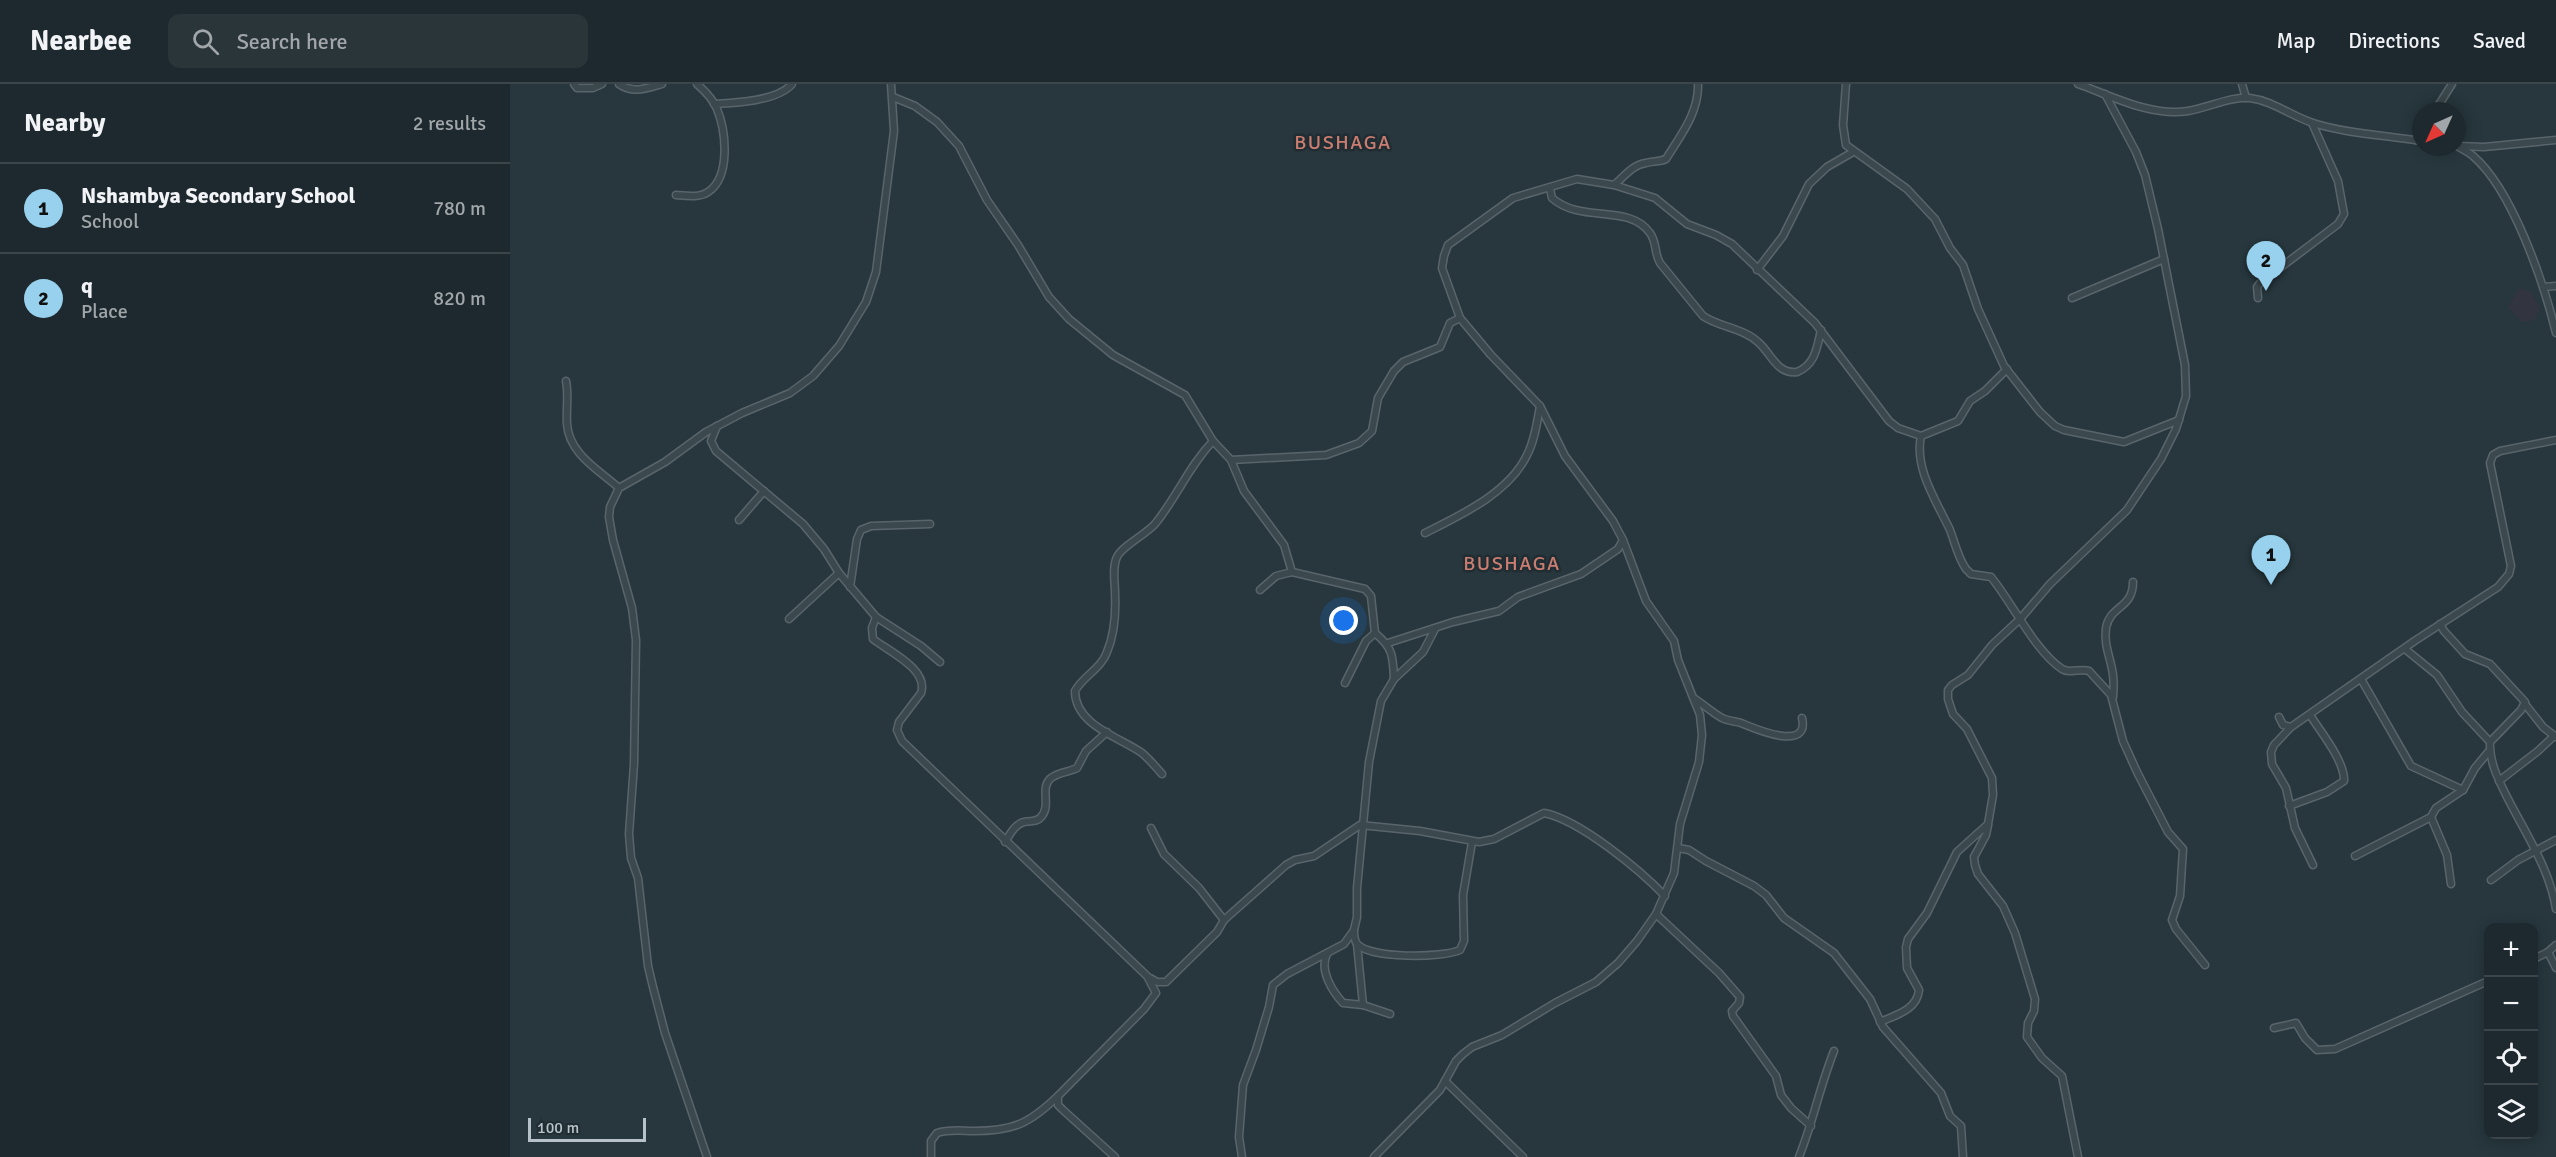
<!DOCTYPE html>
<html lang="en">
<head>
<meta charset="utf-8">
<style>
	:root { --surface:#1d292e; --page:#2a353a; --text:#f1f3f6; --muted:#a0a6aa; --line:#3b454a; --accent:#97d1ed }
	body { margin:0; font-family:Signika,sans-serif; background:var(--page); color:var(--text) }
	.controls { position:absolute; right:18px; bottom:18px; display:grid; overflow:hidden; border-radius:12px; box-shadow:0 3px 15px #0003 }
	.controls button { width:54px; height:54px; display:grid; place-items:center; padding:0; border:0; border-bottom:2px solid var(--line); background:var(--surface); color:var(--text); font:30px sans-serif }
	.compass { position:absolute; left:1902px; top:18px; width:54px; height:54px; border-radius:50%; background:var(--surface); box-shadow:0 3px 15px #0003; rotate:225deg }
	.scale { position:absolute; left:18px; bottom:15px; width:118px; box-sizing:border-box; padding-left:6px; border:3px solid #b7c2c8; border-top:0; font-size:16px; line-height:21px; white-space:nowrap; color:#b7c2c8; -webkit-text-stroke:4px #202d32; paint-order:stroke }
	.you { position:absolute; left:834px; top:537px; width:21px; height:21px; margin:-15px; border:4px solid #fff; border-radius:50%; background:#1a73e8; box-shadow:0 0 0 9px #1a73e833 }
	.badge { display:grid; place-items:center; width:39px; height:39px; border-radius:50%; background:var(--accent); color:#111; font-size:20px; font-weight:700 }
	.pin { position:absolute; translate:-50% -50px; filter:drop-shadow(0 2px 3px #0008) }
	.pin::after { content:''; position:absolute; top:32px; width:21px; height:18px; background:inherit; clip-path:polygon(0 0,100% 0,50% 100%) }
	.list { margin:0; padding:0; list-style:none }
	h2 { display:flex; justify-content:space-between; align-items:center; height:78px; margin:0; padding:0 24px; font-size:26px }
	h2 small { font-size:20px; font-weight:400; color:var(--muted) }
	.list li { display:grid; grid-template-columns:39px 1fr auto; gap:18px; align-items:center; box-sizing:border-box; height:90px; padding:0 24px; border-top:2px solid var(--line) }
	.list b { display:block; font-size:22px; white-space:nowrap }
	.list p { margin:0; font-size:20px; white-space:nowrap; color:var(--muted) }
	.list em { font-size:20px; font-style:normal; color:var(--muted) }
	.icon { flex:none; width:33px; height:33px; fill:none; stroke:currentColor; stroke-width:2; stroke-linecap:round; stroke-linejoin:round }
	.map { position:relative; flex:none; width:2046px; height:1073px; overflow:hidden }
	header { display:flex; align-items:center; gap:36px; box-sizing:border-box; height:84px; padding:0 30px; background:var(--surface); border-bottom:2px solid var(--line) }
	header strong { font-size:28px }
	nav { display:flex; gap:33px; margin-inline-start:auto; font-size:21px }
	.search { width:420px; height:54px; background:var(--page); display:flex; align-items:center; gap:15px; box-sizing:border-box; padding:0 21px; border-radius:12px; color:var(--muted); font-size:22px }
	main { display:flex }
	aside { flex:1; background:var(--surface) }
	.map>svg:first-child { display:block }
</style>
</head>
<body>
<header>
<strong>Nearbee</strong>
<div class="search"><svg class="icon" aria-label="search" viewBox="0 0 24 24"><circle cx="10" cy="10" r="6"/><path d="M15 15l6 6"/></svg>Search here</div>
<nav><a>Map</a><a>Directions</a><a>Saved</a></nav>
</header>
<main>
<aside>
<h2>Nearby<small>2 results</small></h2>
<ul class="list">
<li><span class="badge">1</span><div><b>Nshambya Secondary School</b><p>School</p></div><em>780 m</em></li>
<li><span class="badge">2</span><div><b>q</b><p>Place</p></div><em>820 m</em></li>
</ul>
</aside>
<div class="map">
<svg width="2046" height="1073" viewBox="0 0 2046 1073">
	<rect width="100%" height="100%" fill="#27373d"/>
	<polygon fill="#32343f" points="2009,204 2021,208 2030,225 2024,236 2012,238 1998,223"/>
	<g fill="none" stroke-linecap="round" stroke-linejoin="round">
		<g stroke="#59656b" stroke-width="9">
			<g id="street">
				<polyline points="64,0 67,4 83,4 92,0"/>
				<path d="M109,0C123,10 137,4 152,0"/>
				<polyline points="1336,0 1333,41 1336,61 1397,105 1425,135 1440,164 1453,181 1468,225 1494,282 1530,328 1545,342 1554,346 1614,358 1669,336"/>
				<path d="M1568,0C1602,12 1641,33 1678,27C1697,24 1721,12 1740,14C1763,17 1781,32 1803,39C1838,50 1875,51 1911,57"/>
				<polyline points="1732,0 1736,14"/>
				<polyline points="383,13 405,22 427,38 449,62 477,116 508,161 539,213 559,235 603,271 675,311 703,357 721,376 734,407 774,461 782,488"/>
				<path d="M204,20C225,19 268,17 282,0"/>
				<polyline points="1925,27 1942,0"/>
				<polyline points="1905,56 1911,47"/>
				<path d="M1947,62C1952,65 1958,68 1963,72C2002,105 2034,199 2046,249"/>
				<polyline points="1948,62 1974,63 2046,56"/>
				<polyline points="1104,101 1145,114 1177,140 1206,151 1222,160 1305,239 1379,337 1388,344 1411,352 1448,337 1460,317 1475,307 1497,285"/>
				<path d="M1040,105L1042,114C1071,140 1119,119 1140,149C1147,158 1144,169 1150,179L1193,232C1209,243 1233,244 1248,258C1262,270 1266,290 1287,288C1305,281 1307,264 1311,246"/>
				<path d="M166,111C177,112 189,114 198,108C221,93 216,47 207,25C203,15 195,7 187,0"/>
				<polyline points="1247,186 1273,152 1299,100 1317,83 1343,68"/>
				<polyline points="2033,203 2046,202"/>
				<polyline points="1562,214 1654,175"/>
				<polyline points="1748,214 1747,203 1750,199 1828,140 1834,130 1828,97 1802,39"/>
				<path d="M56,297C59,312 56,325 57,340C59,370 89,386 109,404"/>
				<path d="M207,342L201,357L206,367L293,440L314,465L329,489L366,533L362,544L363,555C378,567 419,585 411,609L389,638L387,646L392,657L637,892L646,909L634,925L548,1012V1021L553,1026L605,1073"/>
				<path d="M1411,352C1404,385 1427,418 1440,446C1445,459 1448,474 1456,485L1461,490L1481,493C1503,520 1525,567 1552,585C1559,590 1571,584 1579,587L1601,611L1613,657L1627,688L1658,748L1673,765L1670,812L1662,836L1666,845L1695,881"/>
				<polyline points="721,376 816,371 849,359 862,347 868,314 884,287 893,278 930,263 940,239 950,234"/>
				<polyline points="229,436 254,407"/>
				<path d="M915,449C951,431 999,409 1017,371C1025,356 1027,338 1030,322"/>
				<polyline points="340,503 347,455 351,446 361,442 420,440"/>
				<path d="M750,506L766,492L782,488L855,505L861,512L865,549C883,564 883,572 884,595"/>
				<polyline points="366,533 411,562 430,578"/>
				<polyline points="279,535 329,489"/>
				<path d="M1930,540L1934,547L1955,570L1980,580L2015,618L2011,626L1980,658C1979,677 1988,695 1996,711C2014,747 2040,785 2046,825"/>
				<polyline points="878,559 943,538 989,527 1008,513 1071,490 1108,465 1113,456"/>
				<polyline points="1895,565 1927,591 1952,628 1980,658"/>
				<polyline points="1851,595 1901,682 1953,706"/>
				<polyline points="835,599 856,557 865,549"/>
				<path d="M1603,613C1604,604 1604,594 1602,585C1599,570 1594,560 1596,544C1600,521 1623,525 1623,498"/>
				<path d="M1185,615C1194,621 1203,629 1212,634C1218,637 1225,637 1231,639C1243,644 1300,669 1292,634"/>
				<polyline points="2015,620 2033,643 2046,653"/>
				<polyline points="1769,633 1773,641 1781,643 1906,556 1988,503 1999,490 2001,482 1980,379 1983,371 1990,367 2046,356"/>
				<polyline points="1781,643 1764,661 1761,668 1762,680 1776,704 1785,744 1803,781"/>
				<path d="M652,690C646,683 639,675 632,669C609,653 565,641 565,607C573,592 591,585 597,568C605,549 606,529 605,509C605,498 602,483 607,473C612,462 635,451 645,440C667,413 679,382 703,357"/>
				<polyline points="1989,697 2028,667 2044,652"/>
				<path d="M1779,722L1817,708L1834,697C1835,677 1810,647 1800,631"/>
				<polyline points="1478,741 1476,751 1464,773 1465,781 1468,790 1493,822 1505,849 1525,915 1524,927 1518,939 1517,953 1532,974 1552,992 1568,1073"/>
				<path d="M495,758C500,750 505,740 514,738C521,736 526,739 531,733C542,721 529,704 541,694C549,688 559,688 567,684L576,667L597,648"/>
				<polyline points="1168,764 1179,766 1196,777 1244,802 1256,811 1274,834 1324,869 1360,915 1373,943 1431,1009 1440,1032 1451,1042 1453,1073"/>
				<polyline points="1845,772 1921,733"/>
				<polyline points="1981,796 2008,776 2046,756"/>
				<polyline points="1941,800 1937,771 1921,733 1926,724 1953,706 1965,684 1980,666"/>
				<polyline points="1146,830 1209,889 1230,913 1229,919 1222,927 1223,932 1266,992 1271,1011 1281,1024 1301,1042"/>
				<path d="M714,836L776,781L785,776L804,772L850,741L910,747L969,758L984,755L1034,729C1070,736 1130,786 1155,812"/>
				<path d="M844,846C844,850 844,856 847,860C861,875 932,874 950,866L954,857L953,811L962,758"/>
				<polyline points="847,860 853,921"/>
				<polyline points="2038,868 2046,884"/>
				<path d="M817,870C809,886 822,907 833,919L853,921L880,930"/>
				<polyline points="2024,875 2038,868 2046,861"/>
				<polyline points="640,894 647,898 656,898 707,848 714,836 689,804 654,770 641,744"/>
				<path d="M1370,938C1386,931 1407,926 1409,906L1397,884L1396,863L1398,855L1417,829L1447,768L1478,740L1483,711L1482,694L1457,645L1443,630L1438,615V606L1442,601L1458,591L1482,561L1511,534L1540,500L1617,426L1651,375L1666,345L1676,312L1675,281L1648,145L1635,91L1626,68L1595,10"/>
				<polyline points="1764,944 1786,939 1795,954 1807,966 1825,965 1978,897"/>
				<polyline points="935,997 1013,1073"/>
				<polyline points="197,1073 155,949 143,903 138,882 128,794 121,774 119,750 124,680 126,556 122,524 103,456 99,433 100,423 109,404 155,378 196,348 232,329 280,309 303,292 329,262 356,218 366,188 384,47 381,0"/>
				<path d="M421,1073V1057L427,1049C439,1045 452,1047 464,1047C504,1047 520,1039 548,1012"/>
				<polyline points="732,1073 729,1053 733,1001 746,966 759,923 763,901 777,890 834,860 844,846 847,833 847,804 859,678 871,617 884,595 913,568 925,545"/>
				<path d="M864,1073L930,1006L946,977L953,970L962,963L992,951L1045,919L1086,898L1108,879L1127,857L1146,830L1164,789L1170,740L1189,678L1192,651L1190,631L1168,576L1164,557L1136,517L1113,456L1103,437L1055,372L1030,322L981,271L950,234L932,184L934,172L938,161L1003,114L1067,95L1104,101C1115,92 1122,81 1136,79C1143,77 1149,78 1156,75C1170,52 1189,29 1188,0"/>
				<path d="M1289,1073C1303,1038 1310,1002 1324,967"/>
			</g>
		</g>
		<use href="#street" stroke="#3b484d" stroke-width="6"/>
	</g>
	<g text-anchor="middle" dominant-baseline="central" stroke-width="5" stroke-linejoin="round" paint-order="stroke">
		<g font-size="20" letter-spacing="1.5" fill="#ca7d70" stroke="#202d32">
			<text x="833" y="58">BUSHAGA</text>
			<text x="1002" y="479">BUSHAGA</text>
		</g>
	</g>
</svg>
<div class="controls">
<button>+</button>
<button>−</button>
<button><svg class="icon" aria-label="locate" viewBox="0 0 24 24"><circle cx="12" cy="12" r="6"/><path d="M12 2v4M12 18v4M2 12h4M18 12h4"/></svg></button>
<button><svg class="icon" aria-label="layers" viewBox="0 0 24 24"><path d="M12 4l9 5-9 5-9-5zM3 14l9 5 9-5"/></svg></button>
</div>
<svg class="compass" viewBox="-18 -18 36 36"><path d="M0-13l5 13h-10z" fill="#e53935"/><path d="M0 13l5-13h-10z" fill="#a0a6aa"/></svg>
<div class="scale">100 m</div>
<div class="you"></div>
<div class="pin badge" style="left:1761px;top:501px">1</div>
<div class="pin badge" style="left:1756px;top:207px">2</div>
</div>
</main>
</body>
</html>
